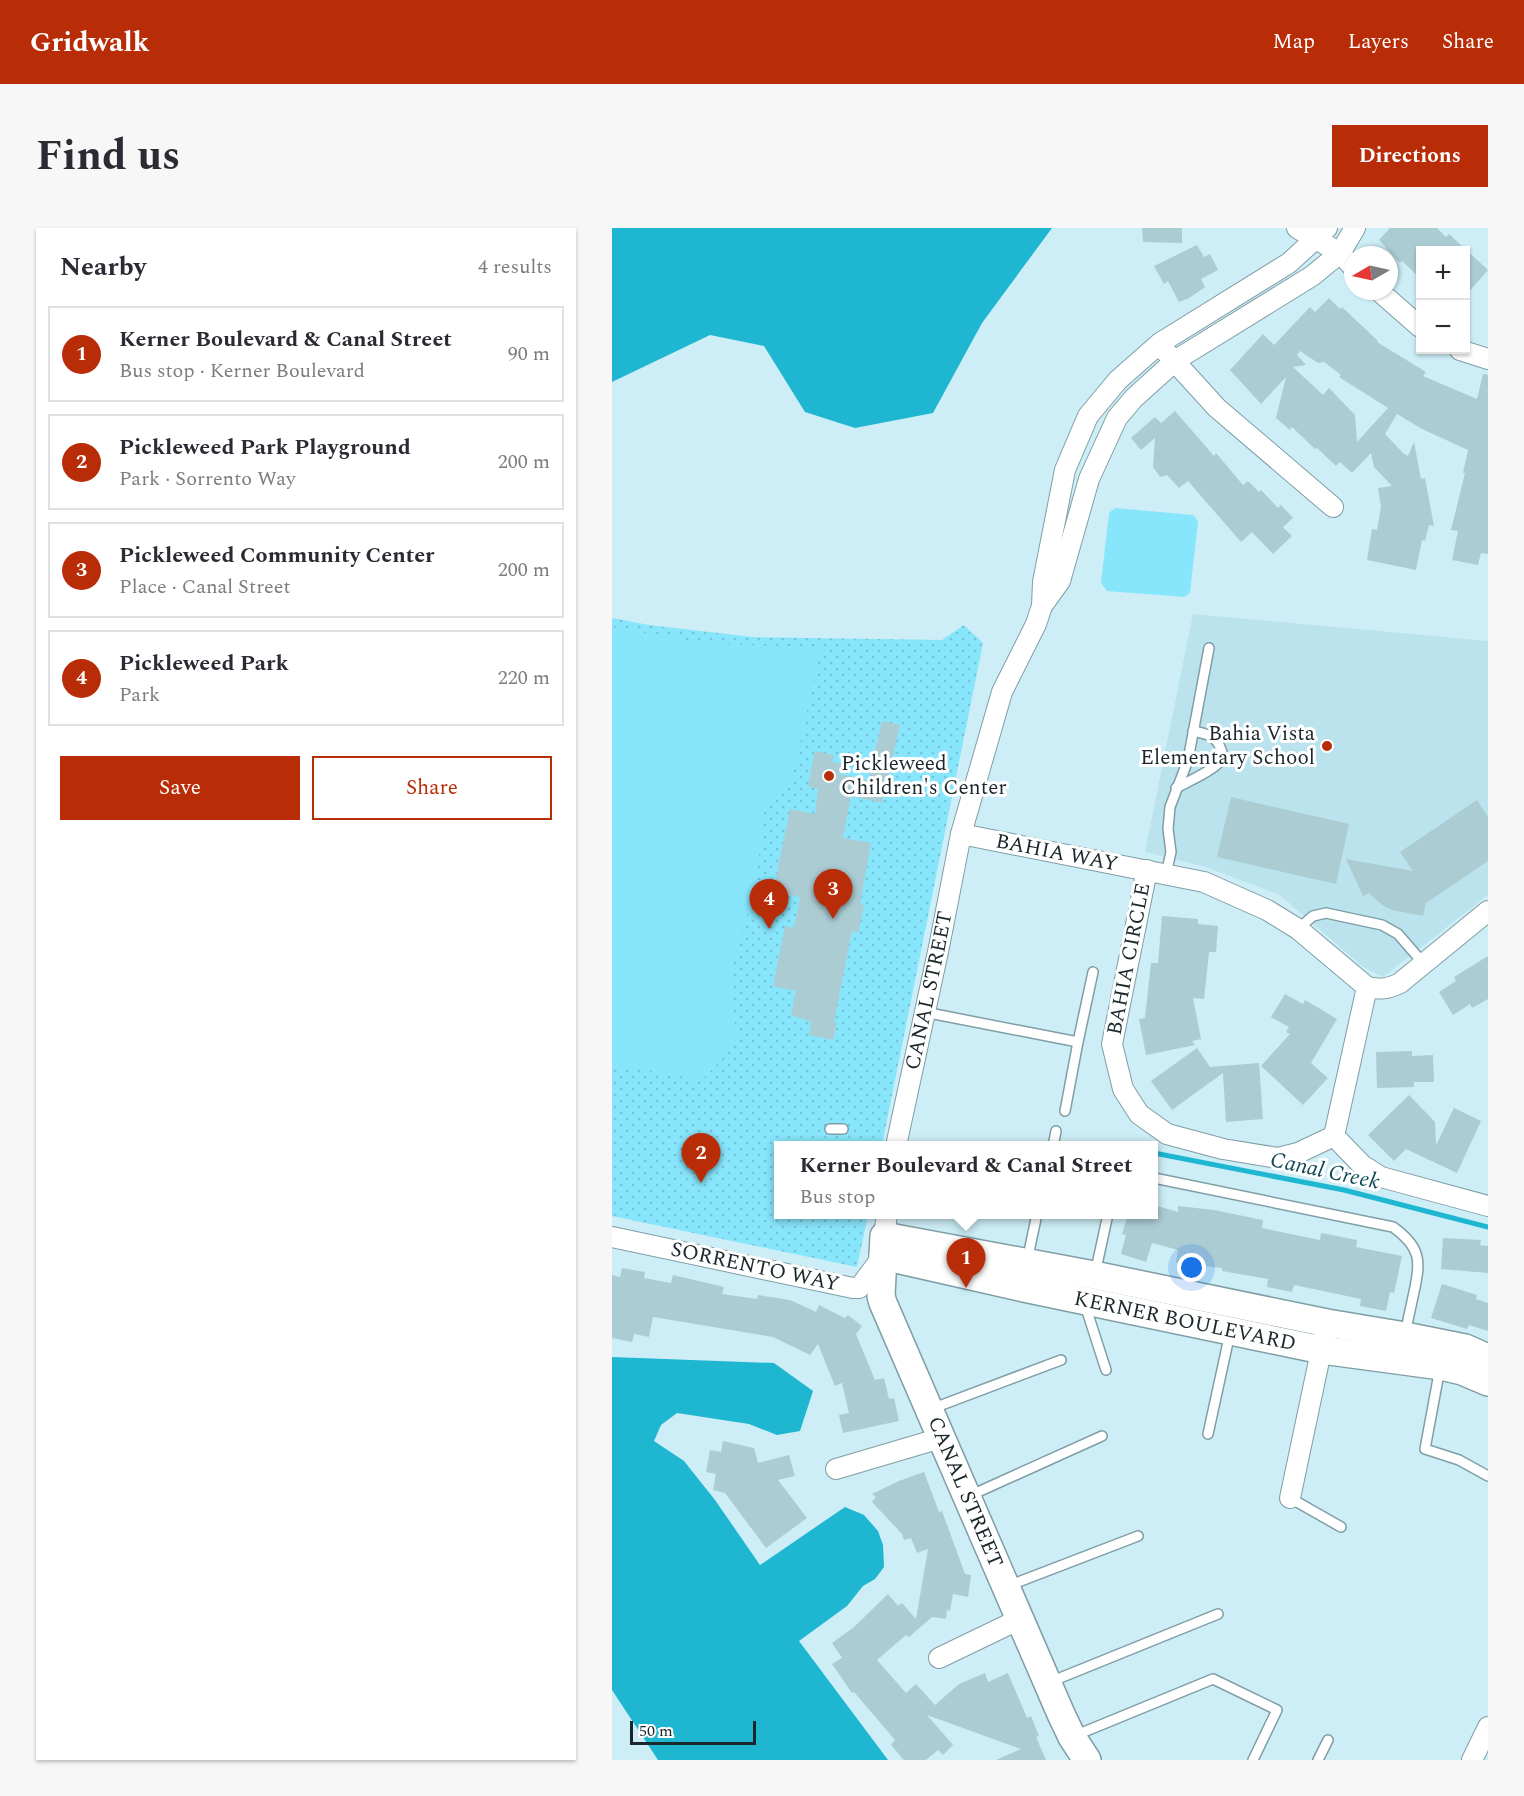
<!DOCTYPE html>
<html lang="en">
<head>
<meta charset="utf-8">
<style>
	:root { --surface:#fff; --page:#f7f7f7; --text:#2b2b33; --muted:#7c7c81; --line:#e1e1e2; --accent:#b82d08 }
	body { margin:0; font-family:Spectral,serif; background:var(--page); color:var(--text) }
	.controls { position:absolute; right:18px; top:18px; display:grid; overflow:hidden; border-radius:0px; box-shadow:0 2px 4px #0004 }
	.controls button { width:54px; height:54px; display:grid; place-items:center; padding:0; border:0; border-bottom:2px solid var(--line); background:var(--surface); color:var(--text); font:30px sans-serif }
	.compass { position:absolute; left:732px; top:18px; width:54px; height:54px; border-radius:50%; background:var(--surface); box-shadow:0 2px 4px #0004; rotate:261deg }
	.scale { position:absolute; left:18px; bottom:15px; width:126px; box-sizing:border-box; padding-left:6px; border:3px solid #1b272a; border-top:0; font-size:16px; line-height:21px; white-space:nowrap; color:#1b272a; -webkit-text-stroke:4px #fff; paint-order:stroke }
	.you { position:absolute; left:580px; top:1040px; width:21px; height:21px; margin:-15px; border:4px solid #fff; border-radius:50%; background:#1a73e8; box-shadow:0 0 0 9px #1a73e833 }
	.badge { display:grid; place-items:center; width:39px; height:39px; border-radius:50%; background:var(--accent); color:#fff; font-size:20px; font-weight:700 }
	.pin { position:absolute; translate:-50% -50px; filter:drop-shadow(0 2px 3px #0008) }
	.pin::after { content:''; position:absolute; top:32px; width:21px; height:18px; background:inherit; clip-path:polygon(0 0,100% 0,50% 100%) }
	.popup { position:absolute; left:162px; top:913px; width:384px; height:78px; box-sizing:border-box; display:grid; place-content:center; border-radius:0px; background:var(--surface); filter:drop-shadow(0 2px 4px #0005); font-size:20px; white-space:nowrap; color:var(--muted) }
	.popup b { font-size:22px; color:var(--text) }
	.popup::after { content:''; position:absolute; left:50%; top:100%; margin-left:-12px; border:12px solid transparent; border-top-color:var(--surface) }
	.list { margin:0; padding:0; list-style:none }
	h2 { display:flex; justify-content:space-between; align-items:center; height:78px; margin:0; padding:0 24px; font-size:26px }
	h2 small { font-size:20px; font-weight:400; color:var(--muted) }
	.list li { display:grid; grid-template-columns:39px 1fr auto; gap:18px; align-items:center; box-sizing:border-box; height:96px; margin:0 12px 12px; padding:0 12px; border:2px solid var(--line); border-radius:0px }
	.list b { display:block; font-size:22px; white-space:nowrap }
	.list p { margin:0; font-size:20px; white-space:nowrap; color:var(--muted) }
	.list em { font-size:20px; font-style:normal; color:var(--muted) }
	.actions { display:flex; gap:12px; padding:18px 24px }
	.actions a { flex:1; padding:14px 0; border:2px solid var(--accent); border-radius:0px; text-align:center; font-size:21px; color:var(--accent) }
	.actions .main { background:var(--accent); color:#fff }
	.map { position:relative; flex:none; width:876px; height:1532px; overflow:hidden; border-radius:0px }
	header { display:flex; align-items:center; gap:36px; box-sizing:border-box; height:84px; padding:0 30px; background:var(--accent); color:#fff }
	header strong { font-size:28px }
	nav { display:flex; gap:33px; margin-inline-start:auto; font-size:21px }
	.intro { display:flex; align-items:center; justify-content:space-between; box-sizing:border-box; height:144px; padding:0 36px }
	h1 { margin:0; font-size:42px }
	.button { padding:15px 27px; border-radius:0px; background:var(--accent); color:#fff; font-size:21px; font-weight:700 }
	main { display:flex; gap:36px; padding:0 36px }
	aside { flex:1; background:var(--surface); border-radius:0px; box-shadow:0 2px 4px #0004 }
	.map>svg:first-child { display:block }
</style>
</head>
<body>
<header>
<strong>Gridwalk</strong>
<nav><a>Map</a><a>Layers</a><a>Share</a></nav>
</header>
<div class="intro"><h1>Find us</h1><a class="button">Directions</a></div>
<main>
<aside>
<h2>Nearby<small>4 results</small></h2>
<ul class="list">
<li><span class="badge">1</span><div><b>Kerner Boulevard &amp; Canal Street</b><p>Bus stop · Kerner Boulevard</p></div><em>90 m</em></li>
<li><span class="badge">2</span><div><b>Pickleweed Park Playground</b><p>Park · Sorrento Way</p></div><em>200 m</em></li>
<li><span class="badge">3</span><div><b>Pickleweed Community Center</b><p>Place · Canal Street</p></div><em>200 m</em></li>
<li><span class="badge">4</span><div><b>Pickleweed Park</b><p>Park</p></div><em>220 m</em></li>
</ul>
<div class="actions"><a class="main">Save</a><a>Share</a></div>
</aside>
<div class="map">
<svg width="876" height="1532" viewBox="0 0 876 1532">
	<defs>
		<pattern id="grass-dots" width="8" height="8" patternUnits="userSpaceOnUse" patternTransform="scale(1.5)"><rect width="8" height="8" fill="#88e6fc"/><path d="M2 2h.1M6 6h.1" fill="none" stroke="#75c5d8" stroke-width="1.8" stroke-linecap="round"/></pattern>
	</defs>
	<rect width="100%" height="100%" fill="#cdeef6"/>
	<polygon fill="#bae3ed" points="581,386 876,413 876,667 771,749 750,738 668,667 594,639 533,624"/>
	<polygon fill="url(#grass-dots)" points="0,390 37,397 141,409 330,412 352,397 371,415 270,917 166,918 166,986 256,987 245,1039 0,988"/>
	<g fill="#88e6fc">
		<polygon points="503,280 581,287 586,293 578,365 572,369 495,363 489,355 497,285"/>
		<polygon points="0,399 96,416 209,419 184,535 177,556 156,573 152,586 150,617 143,642 141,667 118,744 124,809 116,825 90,852 0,836"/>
	</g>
	<g fill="#1eb6d1">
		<polygon points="0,0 440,0 370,95 321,185 243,200 193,184 152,118 98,107 0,154"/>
		<polygon points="0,1129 162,1135 201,1163 188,1203 165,1207 137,1196 65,1185 49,1197 42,1213 72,1233 103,1272 148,1337 233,1279 252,1287 266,1303 271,1317 272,1339 263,1351 251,1358 235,1378 187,1413 276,1532 46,1532 0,1462"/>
	</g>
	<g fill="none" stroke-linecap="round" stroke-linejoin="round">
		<polyline stroke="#1eb6d1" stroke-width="5" points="542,925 732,962 876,999"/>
	</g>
	<g fill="#acccd4" fill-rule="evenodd">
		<polygon points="530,0 570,0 570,15 531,14"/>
		<polygon points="778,0 825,0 834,9 837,6 876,42 854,67 854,22 808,22 808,50 790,33 788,35 767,12"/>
		<polygon points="585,17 592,29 598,26 606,42 589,51 593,59 577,70 567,74 556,53 552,56 542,38"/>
		<path d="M717,70L728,81L730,79L766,113L765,114L814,144L811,148L865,171L871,146L876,147V326L869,325L866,337L840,332L846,303L839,302L853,245H851L856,222L810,201L785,186L773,206L791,225L796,228L802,214L809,251L813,250L822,298L817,297L813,313L810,312L804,342L755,332L760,301L765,302L769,279L766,260L780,258L762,239L759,225L740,245L728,234L724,238L705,220L703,221L680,199L678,202L664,190L674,149L649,176L618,142L651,106L662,117L698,79L703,84ZM688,123L706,135L712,134L729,147L727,149L776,180L745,214L743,187L717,160L711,167L681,139L694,137L685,127Z"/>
		<polygon points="563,183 602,228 604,225 631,257 636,253 647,264 649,262 666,280 669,277 681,290 671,299 680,308 661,326 640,304 629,314 576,253 567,260 555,247 548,249 541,239 543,210 529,222 519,210 543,189 549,195"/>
		<polygon points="270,493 288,497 270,575 239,568 231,610 259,615 248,676 252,677 246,705 240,703 222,794 225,795 221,812 197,807 199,794 179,787 184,763 161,758 173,698 182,700 188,669 161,664 178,581 203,586 206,561 196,558 203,523 222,527 220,534 230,536 227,546 256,552"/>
		<polygon points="619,569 737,596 724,656 605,629"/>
		<polygon points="865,572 876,589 876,633 814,675 811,688 780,682 770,677 757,665 751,668 734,631 801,643 788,624"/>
		<polygon points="550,688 586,691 586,696 606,698 604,724 597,724 592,771 581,770 589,811 580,813 583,817 534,827 527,791 533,790 539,735 546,735"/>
		<polygon points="876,728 876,771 860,780 858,776 841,787 827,764 844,753 842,749"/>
		<polygon points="673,766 691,776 693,772 725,791 699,835 716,850 691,877 649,838 678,806 674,804 677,799 659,789"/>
		<polygon points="585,820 598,839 647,835 651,891 614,894 611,845 560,882 539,853"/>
		<polygon points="800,823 800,828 821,827 822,854 802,854 802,859 765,860 764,824"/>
		<polygon points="797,867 823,894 824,917 842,880 869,893 845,945 794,921 782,933 756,907"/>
		<polygon points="542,977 566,984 566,978 602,982 651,992 650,1000 708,1012 709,1005 745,1012 744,1019 790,1028 782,1065 778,1064 774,1083 748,1078 749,1071 682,1057 680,1064 655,1059 656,1051 610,1043 610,1040 564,1035 566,1022 540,1015 534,1034 509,1026 514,1007 510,1006 516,987 542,987"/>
		<polygon points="831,1010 869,1012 868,1017 876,1018 876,1045 829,1041"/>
		<polygon points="10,1040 33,1044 32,1050 59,1055 61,1047 112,1059 110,1066 145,1071 146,1067 178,1072 204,1084 207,1077 233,1090 236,1087 250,1098 244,1106 263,1152 272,1150 277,1171 282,1170 287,1193 231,1205 227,1187 237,1185 230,1155 223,1158 206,1116 198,1127 161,1109 41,1089 37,1109 22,1106 20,1114 0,1110 0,1047 8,1049"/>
		<polygon points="830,1056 865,1067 864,1071 876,1075 876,1103 857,1097 855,1101 819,1090"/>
		<polygon points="111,1213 142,1220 146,1235 177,1227 183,1248 166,1252 195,1290 154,1320 113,1265 101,1262 104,1246 94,1244 98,1222 109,1224"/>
		<polygon points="312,1244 327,1284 330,1283 353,1346 359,1347 356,1369 341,1366 338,1383 335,1382 334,1391 320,1389 297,1409 294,1407 265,1432 294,1465 304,1456 323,1477 347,1456 373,1445 376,1454 396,1445 415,1490 419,1488 427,1508 424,1509 434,1532 384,1532 409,1521 315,1487 341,1517 331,1527 326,1522 314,1532 292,1532 279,1517 283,1512 242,1464 240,1465 220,1436 230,1430 220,1415 241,1400 276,1366 286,1378 290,1375 304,1391 316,1321 305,1325 299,1310 292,1312 290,1306 260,1274 264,1269 260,1266 287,1253"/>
	</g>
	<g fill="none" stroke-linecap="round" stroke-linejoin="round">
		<g stroke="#7f9ea5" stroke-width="12">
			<g id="lane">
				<path d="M564,560C575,554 603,542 609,532C611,528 610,523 608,519C604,508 592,505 581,503"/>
				<polyline points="554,646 559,624 556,601 558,579 576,532 597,420"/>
				<polyline points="686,701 701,688 714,685 770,697 786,706 812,736"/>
				<polyline points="312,784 466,814 481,744"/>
				<polyline points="453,883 466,814"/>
				<polyline points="218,901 231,901"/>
				<polyline points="441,918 444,903"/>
				<path d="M542,950L781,999C809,1019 809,1033 802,1064C799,1078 796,1092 793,1106"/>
				<polyline points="415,1033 425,986"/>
				<polyline points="483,1046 496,986"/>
				<polyline points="473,1077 494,1142"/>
				<polyline points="828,1140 813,1221 847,1232 876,1248"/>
				<polyline points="319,1181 449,1132"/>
				<polyline points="596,1206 618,1105"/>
				<polyline points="357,1268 490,1208"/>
				<polyline points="678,1270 729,1299"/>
				<polyline points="396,1358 526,1308"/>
				<polyline points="438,1454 606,1386"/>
				<polyline points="462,1508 601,1451 665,1482 641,1532"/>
				<polyline points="706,1532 716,1512"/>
			</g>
		</g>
		<g stroke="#7f9ea5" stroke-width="22">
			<g id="street">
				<polyline points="685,0 728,25 741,39"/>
				<polyline points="767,63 808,99"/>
				<polyline points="848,122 876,131"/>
				<polyline points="554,124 605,180 721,279"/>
				<polyline points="430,378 431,354 453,242 476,188 506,152 548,115 677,35 715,0"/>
				<path d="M349,606L592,654L655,682L686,701L755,759C768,762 776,761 788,755L876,683"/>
				<polyline points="535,642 500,816 511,861 527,886 555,906 611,921 666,930 686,925 722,908 755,759"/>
				<polyline points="722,908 750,937 769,949 876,978"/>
				<path id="s1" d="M284,918L327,719L349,606L390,464L424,396L430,378L448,353L477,251L505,190L522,170L564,132L700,48L728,25L743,0"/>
				<polyline points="272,1008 275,986"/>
				<polyline points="0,1009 241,1060 247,1060 271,1028"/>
				<polyline points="224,1241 329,1210"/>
				<polyline points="678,1270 712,1109"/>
				<polyline points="327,1430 408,1391"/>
				<polyline points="860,1532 876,1499"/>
			</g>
		</g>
		<g stroke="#7f9ea5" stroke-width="30">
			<g id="secondary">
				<path id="s2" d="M271,1028L412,1060L710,1122L829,1138L850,1143L876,1154"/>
				<polyline points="475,1532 460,1509 449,1486 271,1075 269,1068 272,1008 482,1047 715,1095 793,1108 853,1120 876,1130"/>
			</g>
		</g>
		<use href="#lane" stroke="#fff" stroke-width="9"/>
		<use href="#street" stroke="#fff" stroke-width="20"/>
		<use href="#secondary" stroke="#fff" stroke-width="27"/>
	</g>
	<g fill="#b82d08" stroke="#fff" stroke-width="2">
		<circle cx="715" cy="518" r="6"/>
		<circle cx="217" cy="548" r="6"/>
	</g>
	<g text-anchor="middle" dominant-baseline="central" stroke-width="6" stroke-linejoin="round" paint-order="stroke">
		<g font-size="21" fill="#1b272a" stroke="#fff" text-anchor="end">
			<text x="703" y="506">Bahia Vista<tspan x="703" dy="24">Elementary School</tspan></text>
			<text x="229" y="536" text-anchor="start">Pickleweed<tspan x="229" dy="24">Children's Center</tspan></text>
		</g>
		<g font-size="21" fill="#1b272a" stroke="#fff">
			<text transform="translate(445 625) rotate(11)">BAHIA WAY</text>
			<text transform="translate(517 731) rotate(-79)">BAHIA CIRCLE</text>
			<text stroke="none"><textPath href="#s1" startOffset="159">CANAL STREET</textPath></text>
			<text transform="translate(143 1039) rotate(12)">SORRENTO WAY</text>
			<text stroke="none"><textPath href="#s2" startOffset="309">KERNER BOULEVARD</textPath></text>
			<text transform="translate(353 1264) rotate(67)">CANAL STREET</text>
		</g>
		<g font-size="22" font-style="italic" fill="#0d4954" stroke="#fff">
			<text transform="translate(713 943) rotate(12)">Canal Creek</text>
		</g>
	</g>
</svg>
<div class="controls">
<button>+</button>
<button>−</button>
</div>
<svg class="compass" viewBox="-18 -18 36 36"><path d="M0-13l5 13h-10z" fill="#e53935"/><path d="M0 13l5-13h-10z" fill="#7c7c81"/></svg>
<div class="scale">50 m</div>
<div class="you"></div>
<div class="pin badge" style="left:354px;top:1060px">1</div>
<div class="popup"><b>Kerner Boulevard &amp; Canal Street</b>Bus stop</div>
<div class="pin badge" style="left:89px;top:955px">2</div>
<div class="pin badge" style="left:221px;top:691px">3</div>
<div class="pin badge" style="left:157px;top:701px">4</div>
</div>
</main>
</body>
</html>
